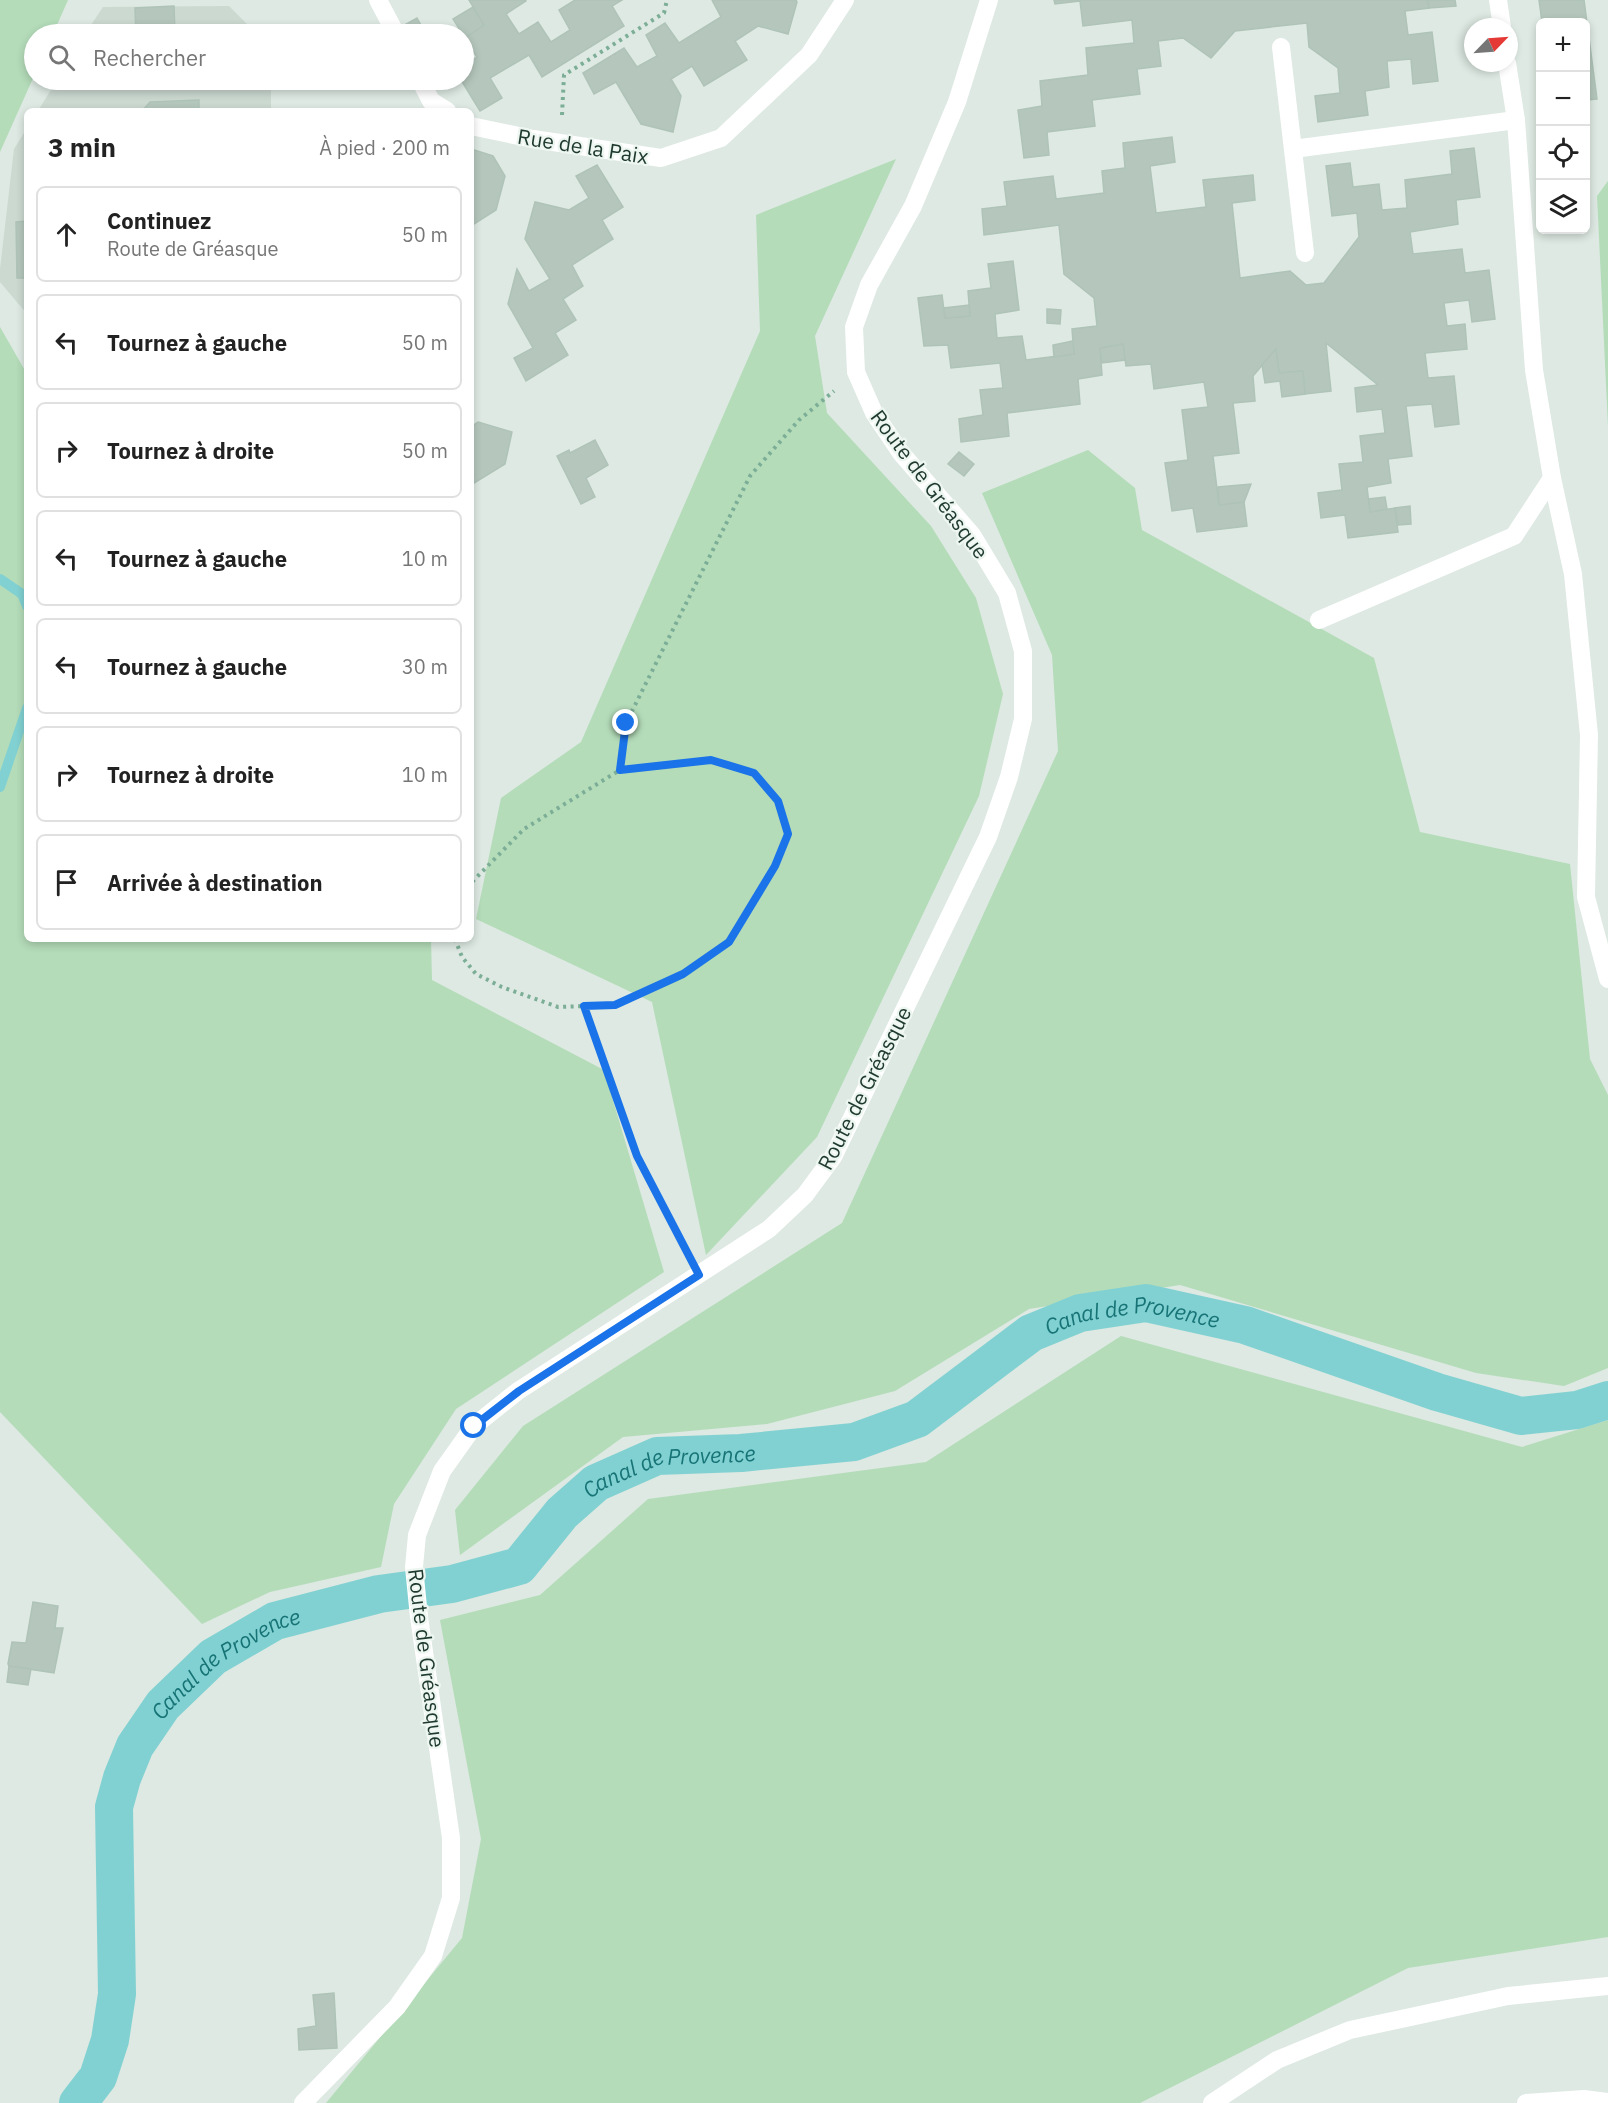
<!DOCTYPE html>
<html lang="fr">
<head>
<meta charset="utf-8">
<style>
	:root { --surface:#fff; --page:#f6f6f6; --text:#222; --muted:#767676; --line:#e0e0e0 }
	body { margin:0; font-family:"IBM Plex Sans",sans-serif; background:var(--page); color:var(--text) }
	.controls { position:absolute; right:18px; top:18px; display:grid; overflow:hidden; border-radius:9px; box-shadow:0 3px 9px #0003 }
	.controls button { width:54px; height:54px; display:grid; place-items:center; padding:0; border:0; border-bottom:2px solid var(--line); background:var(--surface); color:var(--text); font:30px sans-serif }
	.compass { position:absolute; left:1464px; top:18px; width:54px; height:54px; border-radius:50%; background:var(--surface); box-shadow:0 3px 9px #0003; rotate:65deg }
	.stop { position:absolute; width:18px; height:18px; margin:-14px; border:4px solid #1a73e8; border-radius:50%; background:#fff }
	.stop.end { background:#1a73e8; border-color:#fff; box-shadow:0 2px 6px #0008 }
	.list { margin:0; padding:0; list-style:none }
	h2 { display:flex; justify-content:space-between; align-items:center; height:78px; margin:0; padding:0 24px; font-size:26px }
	h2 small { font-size:20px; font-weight:400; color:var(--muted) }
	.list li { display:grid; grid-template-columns:39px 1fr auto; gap:18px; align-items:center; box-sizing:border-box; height:96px; margin:0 12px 12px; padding:0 12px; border:2px solid var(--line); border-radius:9px }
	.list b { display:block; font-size:22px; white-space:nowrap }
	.list p { margin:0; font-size:20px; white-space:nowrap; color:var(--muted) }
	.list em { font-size:20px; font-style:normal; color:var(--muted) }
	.icon { flex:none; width:33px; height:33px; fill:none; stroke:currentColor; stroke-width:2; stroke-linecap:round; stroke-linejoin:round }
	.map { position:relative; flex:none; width:1608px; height:2103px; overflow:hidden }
	.search { position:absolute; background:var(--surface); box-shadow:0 3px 9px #0003; left:24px; top:24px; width:450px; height:66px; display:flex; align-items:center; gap:15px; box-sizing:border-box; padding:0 21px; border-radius:33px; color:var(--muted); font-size:22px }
	.panel { position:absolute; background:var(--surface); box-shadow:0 3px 9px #0003; left:24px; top:108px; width:450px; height:834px; border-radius:9px }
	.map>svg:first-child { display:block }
</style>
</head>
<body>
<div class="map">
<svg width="1608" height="2103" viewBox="0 0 1608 2103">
	<rect width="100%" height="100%" fill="#dde9e2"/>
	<g fill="#cbd9d1">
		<polygon points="229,6 257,34 85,34 103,7"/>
		<polygon points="57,80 271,80 271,111 38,111"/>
		<polygon points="27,128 27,314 0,282 0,269 14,149"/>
	</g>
	<g fill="#b4dcb9">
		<polygon points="0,0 68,0 53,34 34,34 34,76 0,152"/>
		<polygon points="896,159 815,336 827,413 931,526 976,598 1003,694 979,796 817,1137 706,1255 652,1002 476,919 501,798 581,742 760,331 756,215"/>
		<polygon points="1608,181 1608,426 1597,196"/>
		<polygon points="0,327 27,374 27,939 431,939 432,980 604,1070 664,1272 456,1409 394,1504 381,1567 270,1592 202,1624 0,1412"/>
		<polygon points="1088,450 1135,488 1142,530 1374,658 1420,832 1570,864 1590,1059 1608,1095 1608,1368 1564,1386 1476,1373 1180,1285 1029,1309 895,1391 767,1424 623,1437 460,1555 455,1510 523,1426 842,1223 1058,751 1052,655 982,493"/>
		<polygon points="1121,1336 1522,1447 1608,1420 1608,1937 1408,1968 1140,2103 326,2103 462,1938 481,1839 440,1620 540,1595 648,1499 926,1462"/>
	</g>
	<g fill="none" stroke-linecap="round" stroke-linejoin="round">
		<g stroke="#82d1d2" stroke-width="10">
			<polyline points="0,579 22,594 27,606"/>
			<polyline points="0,787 27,708"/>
		</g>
		<path stroke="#82d1d2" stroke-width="38" id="s1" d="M78,2103L98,2077L110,2040L117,1994L114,1807L122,1778L135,1746L163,1705L213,1657L275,1621L379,1594L452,1584L519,1566L562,1513L596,1483L657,1456L741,1453L854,1442L917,1419L1031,1333L1080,1313L1146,1303L1245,1325L1437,1392L1521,1416L1577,1410L1608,1400"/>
	</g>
	<g fill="#b5c7bd" stroke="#afc3b8" stroke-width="1.5">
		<polygon points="469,0 525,0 526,1 506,14 519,34 538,22 551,42 570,30 559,10 575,0 622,0 612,6 624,26 542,77 529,55 490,78 502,98 480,111 461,80 464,80 464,66 477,57 465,38 484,25"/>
		<polygon points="712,0 796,0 797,2 788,34 758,26 735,41 747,60 704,86 692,66 671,79 681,96 673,132 641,124 616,82 594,94 583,73 624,48 637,67 657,56 646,35 665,23 679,43 721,17"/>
		<polygon points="1054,0 1428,0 1429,8 1405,11 1408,35 1432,32 1438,81 1413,84 1411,59 1387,61 1389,87 1365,91 1368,115 1318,122 1315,96 1340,93 1338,68 1309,47 1307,23 1235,31 1211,58 1183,38 1158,41 1161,66 1137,69 1140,94 1092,100 1095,126 1047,132 1049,155 1024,158 1018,110 1042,106 1040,81 1088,75 1086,48 1134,43 1132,20 1083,26 1080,1 1055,4"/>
		<polygon points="1428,0 1455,0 1456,6 1429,8"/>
		<polygon points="1539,0 1584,0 1597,99 1586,100 1586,22 1542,22"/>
		<polygon points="174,6 175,34 136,34 135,8"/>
		<polygon points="473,7 484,25 465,38 453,19"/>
		<polygon points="417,18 426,34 406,34 401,27"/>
		<polygon points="199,100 199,111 142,111 150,102"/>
		<polygon points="1172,137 1175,162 1150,166 1156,213 1206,207 1203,180 1253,175 1255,200 1232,203 1240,278 1290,271 1306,285 1324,283 1359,237 1357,213 1332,216 1326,166 1350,163 1353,187 1379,184 1382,210 1407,208 1405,180 1452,174 1450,151 1474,148 1480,197 1456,200 1458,224 1410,232 1413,254 1462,249 1465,273 1489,270 1495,319 1472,322 1469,300 1444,303 1447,326 1465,324 1467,349 1425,353 1428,378 1454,376 1459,424 1435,427 1432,404 1406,406 1412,456 1388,459 1391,483 1367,487 1370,512 1395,508 1398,532 1348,538 1345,515 1321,518 1318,493 1342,490 1339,464 1363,462 1360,436 1385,433 1382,409 1357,412 1355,388 1378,385 1326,343 1331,391 1305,394 1303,371 1279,373 1276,349 1253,376 1255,401 1233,403 1239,453 1213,456 1219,505 1244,502 1247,526 1197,532 1193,508 1172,511 1165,463 1188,460 1182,410 1208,407 1204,382 1154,389 1151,364 1126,366 1123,344 1100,348 1102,375 1078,379 1080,404 1007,413 1009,436 961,442 959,419 983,415 980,390 1003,388 1000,363 951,368 948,345 924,346 918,298 942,295 945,318 970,316 968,291 991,288 988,264 1013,261 1019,310 995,314 997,338 1022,336 1026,360 1074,354 1072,329 1097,326 1094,298 1064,274 1059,225 984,235 982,209 1007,206 1004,182 1053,176 1056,199 1104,193 1102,171 1125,168 1123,143"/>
		<polygon points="471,149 493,156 505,176 496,210 471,226"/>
		<polygon points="597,165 623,207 602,220 613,239 572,265 583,286 563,299 576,320 555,333 568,355 526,381 514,358 533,348 508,304 517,269 529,291 550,279 525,239 535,202 569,210 589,198 576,176"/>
		<polygon points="27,221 27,278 17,278 16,222"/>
		<polygon points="969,305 970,316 945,318 944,308"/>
		<polygon points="1047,309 1061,310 1060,324 1047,323"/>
		<polygon points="1073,341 1074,354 1054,357 1053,345"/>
		<polygon points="1123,344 1125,360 1102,363 1100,348"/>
		<polygon points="1276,349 1279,373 1303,371 1305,394 1282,397 1280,381 1265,383 1262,365"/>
		<polygon points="478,422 512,432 505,464 471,485 471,427"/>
		<polygon points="595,440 608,465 586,478 595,497 581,504 557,456 569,450 570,453"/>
		<polygon points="959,452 974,464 964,476 948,464"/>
		<polygon points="1251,484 1244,502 1219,505 1218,487"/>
		<polygon points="1385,497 1387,509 1370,512 1369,499"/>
		<polygon points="1410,506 1411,524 1398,525 1395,508"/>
		<polygon points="33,1602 58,1606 55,1628 63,1628 54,1673 9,1666 8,1664 12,1642 26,1643"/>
		<polygon points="9,1666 31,1669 28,1685 7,1682"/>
		<polygon points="334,1993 337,2048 299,2050 298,2029 316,2026 313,1995"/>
	</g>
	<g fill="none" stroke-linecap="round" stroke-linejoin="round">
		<g stroke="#7cae97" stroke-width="4" stroke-dasharray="3 4.5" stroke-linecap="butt">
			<polyline points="562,115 564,75 664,13 667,0"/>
			<polyline points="620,770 626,723 750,476 799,420 834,391"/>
			<polyline points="455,939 462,957 476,974 502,987 558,1007 615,1005 683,974 729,942 775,866 788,834 778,801 754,773 711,760 620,770 524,829 471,883"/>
			<polyline points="584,1006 637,1157 686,1251"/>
		</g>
		<g stroke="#fff" stroke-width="18">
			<polyline points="1281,47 1305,253"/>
			<polyline points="1293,149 1516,120"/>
			<polyline points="1526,2103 1584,2099 1608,2102"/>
		</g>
		<g stroke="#fff" stroke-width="18">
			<polyline points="378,0 396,34"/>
			<polyline points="1498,0 1502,27"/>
			<polyline points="1507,63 1516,120 1534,370 1552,478 1573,574 1589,735 1586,897 1608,979"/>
			<polyline points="420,80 431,101 447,111"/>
			<polyline points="471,126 533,139 661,158 721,138 809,55 845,0"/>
			<polyline points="1319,620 1514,536 1552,478"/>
		</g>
		<g stroke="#fff" stroke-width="18">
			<polyline points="303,2103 397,2007 433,1956 451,1898 451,1838 419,1617 414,1567 417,1535 442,1471 474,1426 518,1391 769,1229 805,1195 833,1157 988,837 1009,777 1023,719 1023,651 1007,593 972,535 901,453 874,413 856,372 854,327 869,285 913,206 957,102 989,0"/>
			<polyline points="1212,2103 1277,2060 1350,2030 1508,1996 1608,1986"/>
		</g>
	</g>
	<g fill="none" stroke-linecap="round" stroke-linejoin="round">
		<polyline stroke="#1a73e8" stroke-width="8" points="474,1426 519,1391 699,1275 637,1156 584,1006 615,1005 683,974 729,942 775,866 788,834 778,801 754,773 711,760 620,770 626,723"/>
	</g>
	<g text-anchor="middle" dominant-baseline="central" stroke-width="4.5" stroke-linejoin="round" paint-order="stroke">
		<g font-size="21" fill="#1e392e" stroke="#edf6f0">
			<text transform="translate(583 146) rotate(9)">Rue de la Paix</text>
			<text transform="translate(930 484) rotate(53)">Route de Gréasque</text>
			<text transform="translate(864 1088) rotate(-63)">Route de Gréasque</text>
			<text transform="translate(427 1658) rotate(83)">Route de Gréasque</text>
		</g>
		<g font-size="22" font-style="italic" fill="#177476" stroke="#edf6f0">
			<text stroke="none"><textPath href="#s1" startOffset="1504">Canal de Provence</textPath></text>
			<text stroke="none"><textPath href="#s1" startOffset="1000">Canal de Provence</textPath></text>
			<text stroke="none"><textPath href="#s1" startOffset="496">Canal de Provence</textPath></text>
		</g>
	</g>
</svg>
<div class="controls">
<button>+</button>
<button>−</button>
<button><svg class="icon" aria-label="locate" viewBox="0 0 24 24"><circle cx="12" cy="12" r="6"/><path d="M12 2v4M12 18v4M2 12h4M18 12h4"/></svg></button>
<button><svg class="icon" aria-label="layers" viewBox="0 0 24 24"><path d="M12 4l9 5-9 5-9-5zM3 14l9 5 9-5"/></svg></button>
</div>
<svg class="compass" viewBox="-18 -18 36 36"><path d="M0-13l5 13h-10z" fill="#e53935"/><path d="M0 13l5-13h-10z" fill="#767676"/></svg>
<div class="stop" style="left:474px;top:1426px"></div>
<div class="stop end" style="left:626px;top:723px"></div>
<div class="search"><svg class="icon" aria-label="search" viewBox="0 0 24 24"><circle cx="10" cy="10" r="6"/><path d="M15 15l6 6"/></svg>Rechercher</div>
<section class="panel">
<h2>3 min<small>À pied · 200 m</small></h2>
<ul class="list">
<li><svg class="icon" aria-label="ahead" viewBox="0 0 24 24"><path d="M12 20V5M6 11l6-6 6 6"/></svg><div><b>Continuez</b><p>Route de Gréasque</p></div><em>50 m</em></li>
<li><svg class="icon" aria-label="left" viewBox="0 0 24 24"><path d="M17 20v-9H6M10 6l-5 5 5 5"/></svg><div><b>Tournez à gauche</b></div><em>50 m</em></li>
<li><svg class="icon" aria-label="right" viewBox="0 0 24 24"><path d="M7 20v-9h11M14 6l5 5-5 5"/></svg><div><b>Tournez à droite</b></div><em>50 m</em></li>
<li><svg class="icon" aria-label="left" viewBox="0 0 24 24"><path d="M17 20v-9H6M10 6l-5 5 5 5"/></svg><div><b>Tournez à gauche</b></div><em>10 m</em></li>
<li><svg class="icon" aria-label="left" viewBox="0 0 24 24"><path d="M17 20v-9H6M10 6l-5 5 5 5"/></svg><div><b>Tournez à gauche</b></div><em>30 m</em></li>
<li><svg class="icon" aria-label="right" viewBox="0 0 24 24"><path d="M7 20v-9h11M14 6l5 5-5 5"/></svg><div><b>Tournez à droite</b></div><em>10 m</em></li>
<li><svg class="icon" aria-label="arrive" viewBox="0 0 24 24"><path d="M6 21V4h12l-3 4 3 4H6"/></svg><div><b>Arrivée à destination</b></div></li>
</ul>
</section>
</div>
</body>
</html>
